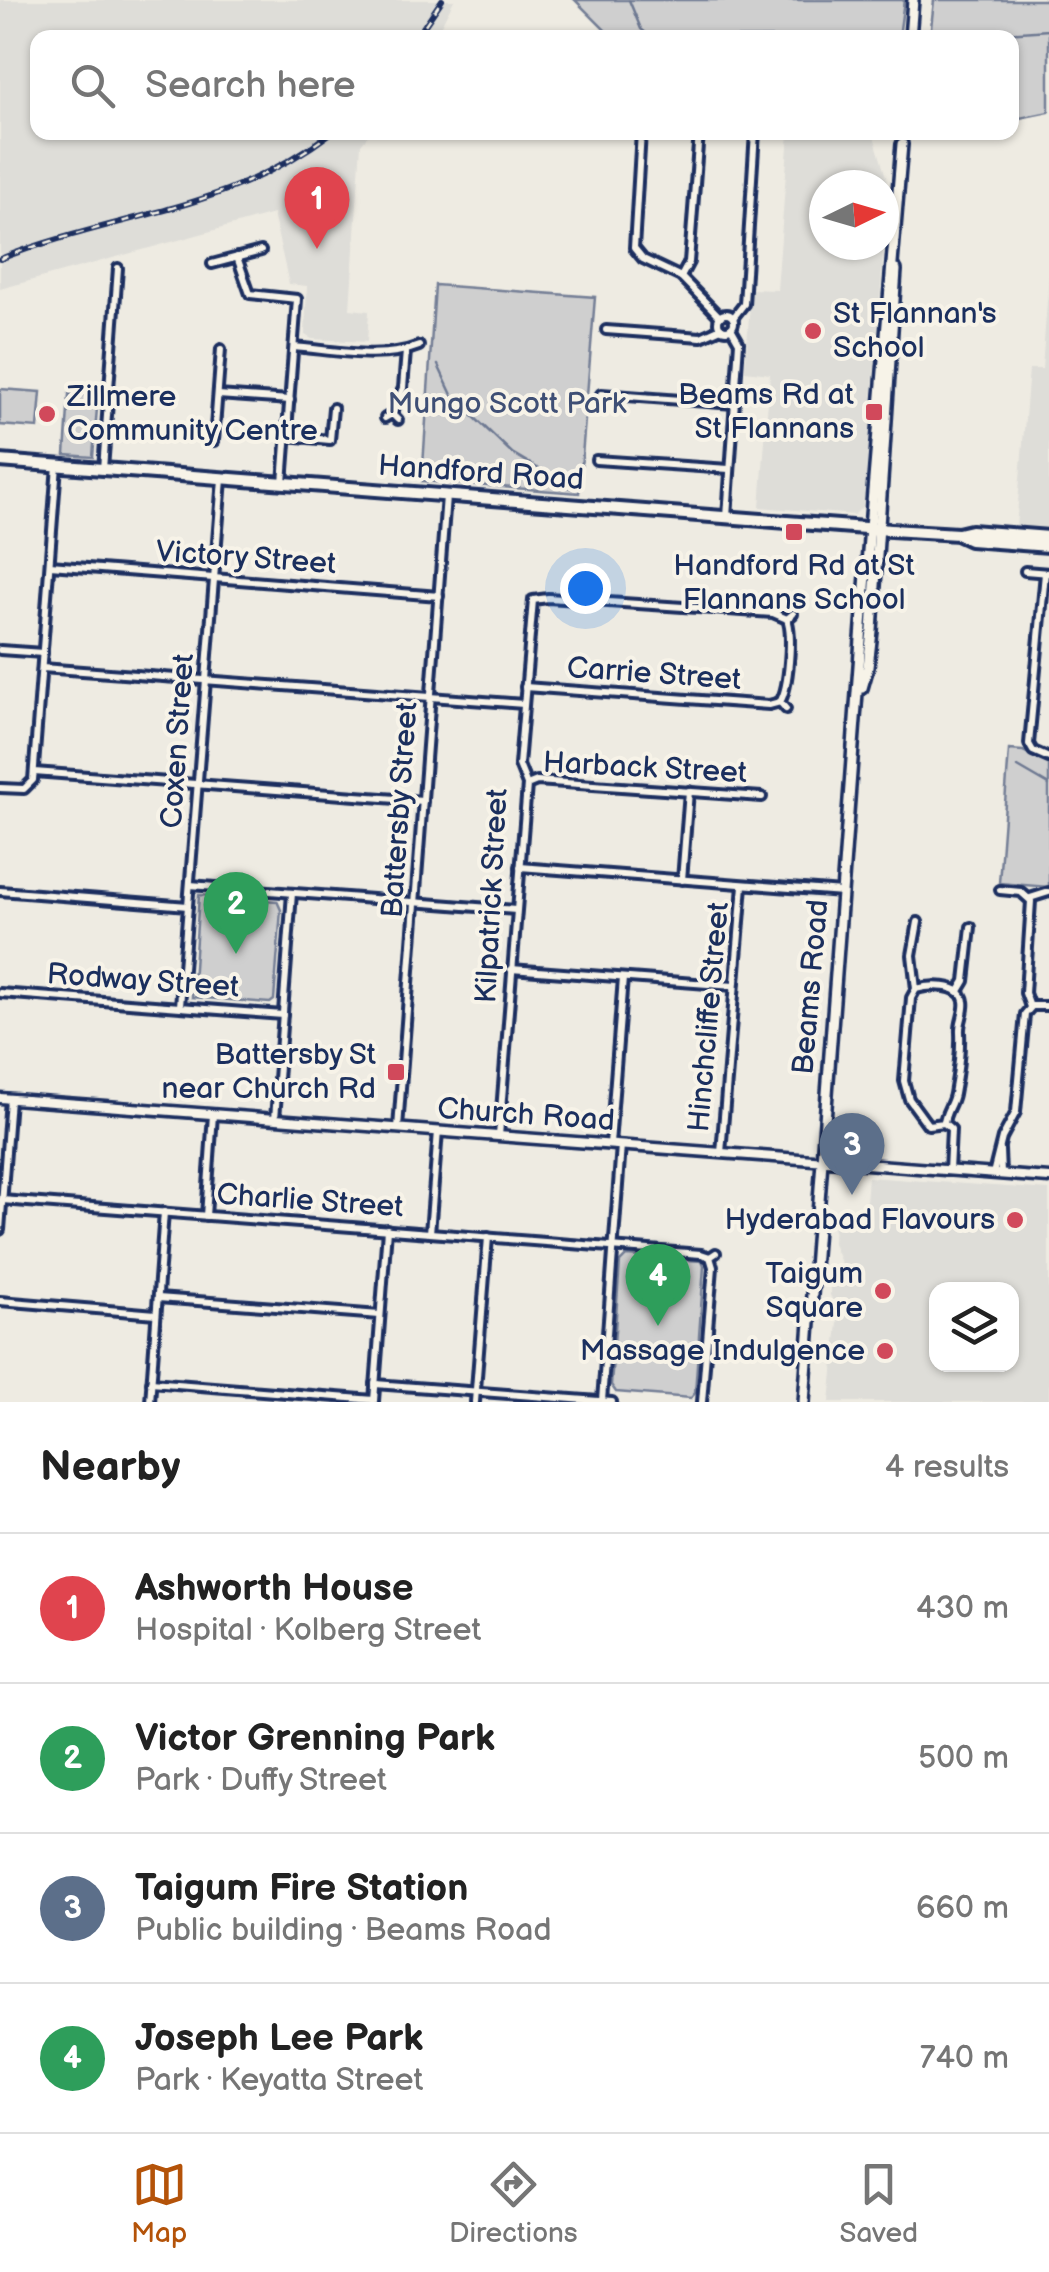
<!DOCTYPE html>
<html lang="en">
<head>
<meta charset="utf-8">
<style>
	:root { --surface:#fff; --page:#f2f2f2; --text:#222; --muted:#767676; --line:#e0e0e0; --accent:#b45309 }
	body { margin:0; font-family:"Balsamiq Sans",sans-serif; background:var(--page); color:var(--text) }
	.controls { position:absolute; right:30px; bottom:30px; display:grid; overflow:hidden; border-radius:20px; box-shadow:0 2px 8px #0004 }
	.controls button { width:90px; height:90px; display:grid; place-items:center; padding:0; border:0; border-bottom:2px solid var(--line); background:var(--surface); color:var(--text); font:50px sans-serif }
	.compass { position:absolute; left:809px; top:170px; width:90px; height:90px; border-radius:50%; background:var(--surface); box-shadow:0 2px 8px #0004; rotate:85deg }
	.you { position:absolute; left:585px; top:588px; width:35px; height:35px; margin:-25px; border:8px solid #fff; border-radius:50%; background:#1a73e8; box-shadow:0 0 0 15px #1a73e833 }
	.badge { display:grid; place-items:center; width:65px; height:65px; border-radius:50%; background:var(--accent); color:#fff; font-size:32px; font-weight:700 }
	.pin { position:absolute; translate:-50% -82px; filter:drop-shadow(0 2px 5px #0008) }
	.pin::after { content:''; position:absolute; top:52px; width:35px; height:30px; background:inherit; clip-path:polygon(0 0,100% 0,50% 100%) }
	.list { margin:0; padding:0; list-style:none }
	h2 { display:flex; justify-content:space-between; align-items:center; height:130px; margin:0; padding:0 40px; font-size:42px }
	h2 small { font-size:32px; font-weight:400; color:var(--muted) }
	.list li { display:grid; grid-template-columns:65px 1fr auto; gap:30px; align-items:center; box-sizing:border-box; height:150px; padding:0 40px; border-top:2px solid var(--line) }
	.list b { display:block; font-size:38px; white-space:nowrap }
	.list p { margin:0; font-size:32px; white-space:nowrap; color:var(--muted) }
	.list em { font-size:32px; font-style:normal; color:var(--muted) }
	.icon { flex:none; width:55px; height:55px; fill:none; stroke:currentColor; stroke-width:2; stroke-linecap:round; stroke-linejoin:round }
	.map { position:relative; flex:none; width:1049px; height:1402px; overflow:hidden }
	.search { position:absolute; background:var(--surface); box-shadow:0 2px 8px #0004; left:30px; right:30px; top:30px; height:110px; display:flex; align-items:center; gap:25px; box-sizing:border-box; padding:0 35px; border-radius:20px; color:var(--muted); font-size:38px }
	.sheet { height:730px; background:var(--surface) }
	nav { display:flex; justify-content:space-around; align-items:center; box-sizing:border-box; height:140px; border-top:2px solid var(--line); background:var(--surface); font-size:28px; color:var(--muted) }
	nav a { display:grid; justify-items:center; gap:5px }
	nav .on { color:var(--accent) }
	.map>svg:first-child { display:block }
</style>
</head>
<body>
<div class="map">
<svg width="1049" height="1402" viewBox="0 0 1049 1402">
	<rect width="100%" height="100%" fill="#eeebe2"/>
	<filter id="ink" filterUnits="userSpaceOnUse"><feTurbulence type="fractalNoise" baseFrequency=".01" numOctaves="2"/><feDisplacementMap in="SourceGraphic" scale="20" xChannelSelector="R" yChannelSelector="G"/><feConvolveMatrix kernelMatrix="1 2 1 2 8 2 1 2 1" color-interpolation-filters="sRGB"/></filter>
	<g filter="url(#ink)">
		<g fill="#deddd8" fill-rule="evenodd">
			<polygon points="0,0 454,0 435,37 38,38 38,132 370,133 361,144 350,309 369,311 367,342 312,339 305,335 307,286 289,284 273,214 0,289"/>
			<path d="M789,133H873L886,177L888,195L864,505L854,515L760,507L770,374L745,371L751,289L777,290ZM824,185H884V245H824Z"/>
			<polygon points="1049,275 1049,530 1016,528 1029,369 1042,369"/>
			<path d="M868,1177L1049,1190V1402H830L839,1313L830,1295V1284L841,1283L842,1265L833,1244L834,1214L865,1215ZM936,1290H1012V1364H936Z"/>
		</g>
		<g fill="#cfcfcf" stroke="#757f96" stroke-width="2.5">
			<polygon points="575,0 904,0 899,37 613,38"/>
			<polygon points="934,0 1049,0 1049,112 1020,118 1012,111 1012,38 930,37"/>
			<polygon points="435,285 595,297 579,493 422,481"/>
			<polygon points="0,389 41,392 38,428 0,425"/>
			<polygon points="69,394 98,396 93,457 65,455"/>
			<polygon points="1009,750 1023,751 1049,763 1049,887 999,883"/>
			<polygon points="199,895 277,901 281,910 274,1000 270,1003 192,997"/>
			<polygon points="626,1256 702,1261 704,1266 695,1393 691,1398 616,1392 611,1385 620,1262"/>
		</g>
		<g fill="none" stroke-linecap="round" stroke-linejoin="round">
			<g stroke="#6e7992" stroke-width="2.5">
				<polyline points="629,0 641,29 652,38"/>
				<polyline points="929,38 1049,30"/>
				<polyline points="438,365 453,397 512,453 571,488"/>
				<polyline points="1018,767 1049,785"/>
			</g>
			<g stroke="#1b2f5e" stroke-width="14">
				<g id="minor">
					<polyline points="641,132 634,248 643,259 681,277 720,317"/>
					<polyline points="237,257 250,294 297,299 283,483"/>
					<polyline points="212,264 261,251"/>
					<polyline points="681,277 689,262 699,132"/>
					<circle cx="726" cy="322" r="8"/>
					<polyline points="733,318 744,304 755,132"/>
					<polyline points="606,330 701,337 721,328"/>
					<path d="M294,347C332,350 382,361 419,346"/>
					<polyline points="601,394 734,404"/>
					<polyline points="218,395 290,400"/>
					<polyline points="392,414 403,388 406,351"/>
					<polyline points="385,418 392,414 398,420"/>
					<polyline points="287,436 330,440 333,408"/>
					<polyline points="214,441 221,349"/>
					<polyline points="596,460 729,469"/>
					<polyline points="103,469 118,268"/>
					<polyline points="727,517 739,342 731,328"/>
					<polyline points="50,565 439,596"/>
					<polyline points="1025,571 1049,573"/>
					<polyline points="1045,573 1029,744 1033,751 1049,758"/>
					<polyline points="0,650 43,653"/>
					<polyline points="42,668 524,704"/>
					<polyline points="525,687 769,705 780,702"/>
					<path d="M786,709L780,702C789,688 793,634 787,619L793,614"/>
					<polyline points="34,772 423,801"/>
					<polyline points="527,785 537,781 762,797"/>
					<polyline points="0,788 24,789 33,780 57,465"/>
					<polyline points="520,867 842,892"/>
					<polyline points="682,880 689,791"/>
					<polyline points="190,885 516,910"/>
					<polyline points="1000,890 1021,892 1031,901 1025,993 1030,1007"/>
					<polyline points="0,891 188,906"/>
					<polyline points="1030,898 1049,892"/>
					<polyline points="511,969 734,986"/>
					<polyline points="916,989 912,955 918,922"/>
					<polyline points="959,991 965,981 971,927"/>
					<polyline points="0,993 283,1015"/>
					<polyline points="180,1006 222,479"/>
					<polyline points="275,1119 292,893"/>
					<path d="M944,1123C945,1112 952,1105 954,1094C958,1073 961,1053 960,1032C959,1022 966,1011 964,1001C961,983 929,985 916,989L911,998L904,1081L909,1099L928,1125L944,1123L951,1129L949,1171"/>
					<polyline points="398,1128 446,496"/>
					<polyline points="499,1136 527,785 519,765 533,600 548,598 773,613 787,619"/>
					<polyline points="610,1144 623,978"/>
					<polyline points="1000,1150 1001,1174"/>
					<polyline points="721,1153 743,885"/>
					<polyline points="993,1174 1002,1138 1016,1112 1025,1014 1032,1006 1049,1006"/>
					<polyline points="2,1200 701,1254 710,1257 716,1253"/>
					<polyline points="206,1216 213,1114"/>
					<polyline points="0,1230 10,1099"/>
					<polyline points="430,1233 438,1131"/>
					<polyline points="158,1298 380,1315"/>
					<polyline points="0,1301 156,1314"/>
					<polyline points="151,1382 374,1400"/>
					<polyline points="375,1384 612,1402"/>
					<polyline points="374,1401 387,1229"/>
					<polyline points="602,1401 621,1145"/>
					<polyline points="150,1402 164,1212"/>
					<polyline points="475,1402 488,1237"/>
					<polyline points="702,1402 713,1267 710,1257"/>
				</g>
			</g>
			<g stroke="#1b2f5e" stroke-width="15">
				<polyline id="tertiary" points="0,1098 1049,1178"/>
			</g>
			<g stroke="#1b2f5e" stroke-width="16">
				<g id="secondary">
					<polyline points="910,38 913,0"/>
					<polyline points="862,688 868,667 872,631 896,270"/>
					<polyline points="804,1402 864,599 902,144"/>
				</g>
			</g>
			<g stroke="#1b2f5e" stroke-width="18">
				<g id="primary">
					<polyline points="0,461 891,530 958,534 971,531 1049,537"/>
					<polyline points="959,535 970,540 1049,546"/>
				</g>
			</g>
			<use href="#minor" stroke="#f7f3e8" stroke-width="6"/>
			<use href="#tertiary" stroke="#f7f3e8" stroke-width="8"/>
			<use href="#secondary" stroke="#f7f3e8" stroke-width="9"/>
			<use href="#primary" stroke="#f7f3e8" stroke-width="10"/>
			<g stroke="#1b2f5e" stroke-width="6">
				<g id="rail">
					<polyline points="416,38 442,0"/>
					<path d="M0,259C117,213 226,213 332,132"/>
				</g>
			</g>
			<use href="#rail" stroke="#f7f3e8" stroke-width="2.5" stroke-dasharray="8" stroke-linecap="butt"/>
		</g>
	</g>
	<g fill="#d1495b" stroke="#f7f3e8" stroke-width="4">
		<circle cx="813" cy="331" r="10"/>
		<rect x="864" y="402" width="20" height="20" rx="5"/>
		<circle cx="47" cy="414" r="10"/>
		<rect x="784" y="522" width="20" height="20" rx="5"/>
		<rect x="386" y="1062" width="20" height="20" rx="5"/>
		<circle cx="1015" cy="1220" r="10"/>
		<circle cx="883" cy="1291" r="10"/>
		<circle cx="885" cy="1351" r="10"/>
	</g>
	<g text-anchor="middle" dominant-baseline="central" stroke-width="8" stroke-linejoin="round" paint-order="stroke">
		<g font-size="30" fill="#1b2f5e" stroke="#f7f3e8" text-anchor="end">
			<text x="833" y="314" text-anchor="start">St Flannan's<tspan x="833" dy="34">School</tspan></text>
			<text x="854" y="395">Beams Rd at<tspan x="854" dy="34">St Flannans</tspan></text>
			<text x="67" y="397" text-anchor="start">Zillmere<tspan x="67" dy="34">Community Centre</tspan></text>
			<text x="794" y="566" text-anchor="middle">Handford Rd at St<tspan x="794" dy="34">Flannans School</tspan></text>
			<text x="376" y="1055">Battersby St<tspan x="376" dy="34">near Church Rd</tspan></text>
			<text x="995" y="1220">Hyderabad Flavours</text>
			<text x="863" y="1274">Taigum<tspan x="863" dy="34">Square</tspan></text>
			<text x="865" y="1351">Massage Indulgence</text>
		</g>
		<g font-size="30" fill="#3f4f75" stroke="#f7f3e8">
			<text x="507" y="404">Mungo Scott Park</text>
		</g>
		<g font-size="30" fill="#1b2f5e" stroke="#f7f3e8">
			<text transform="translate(481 473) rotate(4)">Handford Road</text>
			<text transform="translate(246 558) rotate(4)">Victory Street</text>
			<text transform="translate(654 674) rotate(4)">Carrie Street</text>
			<text transform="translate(178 741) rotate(-86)">Coxen Street</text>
			<text transform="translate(645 768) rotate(3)">Harback Street</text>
			<text transform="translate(400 810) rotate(-86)">Battersby Street</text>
			<text transform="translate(492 896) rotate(-87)">Kilpatrick Street</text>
			<text transform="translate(143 981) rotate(4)">Rodway Street</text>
			<text transform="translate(811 987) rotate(-85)">Beams Road</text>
			<text transform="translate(709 1017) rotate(-85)">Hinchcliffe Street</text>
			<text transform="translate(526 1115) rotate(4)">Church Road</text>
			<text transform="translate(310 1201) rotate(4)">Charlie Street</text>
		</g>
	</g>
</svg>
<div class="controls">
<button><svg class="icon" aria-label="layers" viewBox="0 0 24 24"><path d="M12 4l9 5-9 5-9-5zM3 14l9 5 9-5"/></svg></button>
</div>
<svg class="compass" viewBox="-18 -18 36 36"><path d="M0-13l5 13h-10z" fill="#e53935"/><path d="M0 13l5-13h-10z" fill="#767676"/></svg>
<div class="you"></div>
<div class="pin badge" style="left:317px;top:249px;background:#e0444e">1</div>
<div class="pin badge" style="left:236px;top:954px;background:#2e9e5b">2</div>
<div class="pin badge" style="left:852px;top:1195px;background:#5c6f8a">3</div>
<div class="pin badge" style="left:658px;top:1326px;background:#2e9e5b">4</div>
<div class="search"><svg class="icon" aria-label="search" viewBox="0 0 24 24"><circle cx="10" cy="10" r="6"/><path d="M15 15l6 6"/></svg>Search here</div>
</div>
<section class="sheet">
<h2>Nearby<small>4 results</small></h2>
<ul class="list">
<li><span class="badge" style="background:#e0444e">1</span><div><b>Ashworth House</b><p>Hospital · Kolberg Street</p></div><em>430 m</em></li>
<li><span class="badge" style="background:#2e9e5b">2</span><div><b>Victor Grenning Park</b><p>Park · Duffy Street</p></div><em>500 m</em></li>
<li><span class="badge" style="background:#5c6f8a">3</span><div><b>Taigum Fire Station</b><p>Public building · Beams Road</p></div><em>660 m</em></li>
<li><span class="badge" style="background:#2e9e5b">4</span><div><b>Joseph Lee Park</b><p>Park · Keyatta Street</p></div><em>740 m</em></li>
</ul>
</section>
<nav>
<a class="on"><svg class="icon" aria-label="map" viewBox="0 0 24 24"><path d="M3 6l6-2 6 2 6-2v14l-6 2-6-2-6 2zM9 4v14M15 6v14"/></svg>Map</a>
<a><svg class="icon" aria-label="directions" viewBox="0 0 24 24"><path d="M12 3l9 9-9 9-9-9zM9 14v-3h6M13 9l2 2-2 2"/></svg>Directions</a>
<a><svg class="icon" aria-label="saved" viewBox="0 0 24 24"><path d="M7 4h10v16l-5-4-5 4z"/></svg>Saved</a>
</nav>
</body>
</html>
